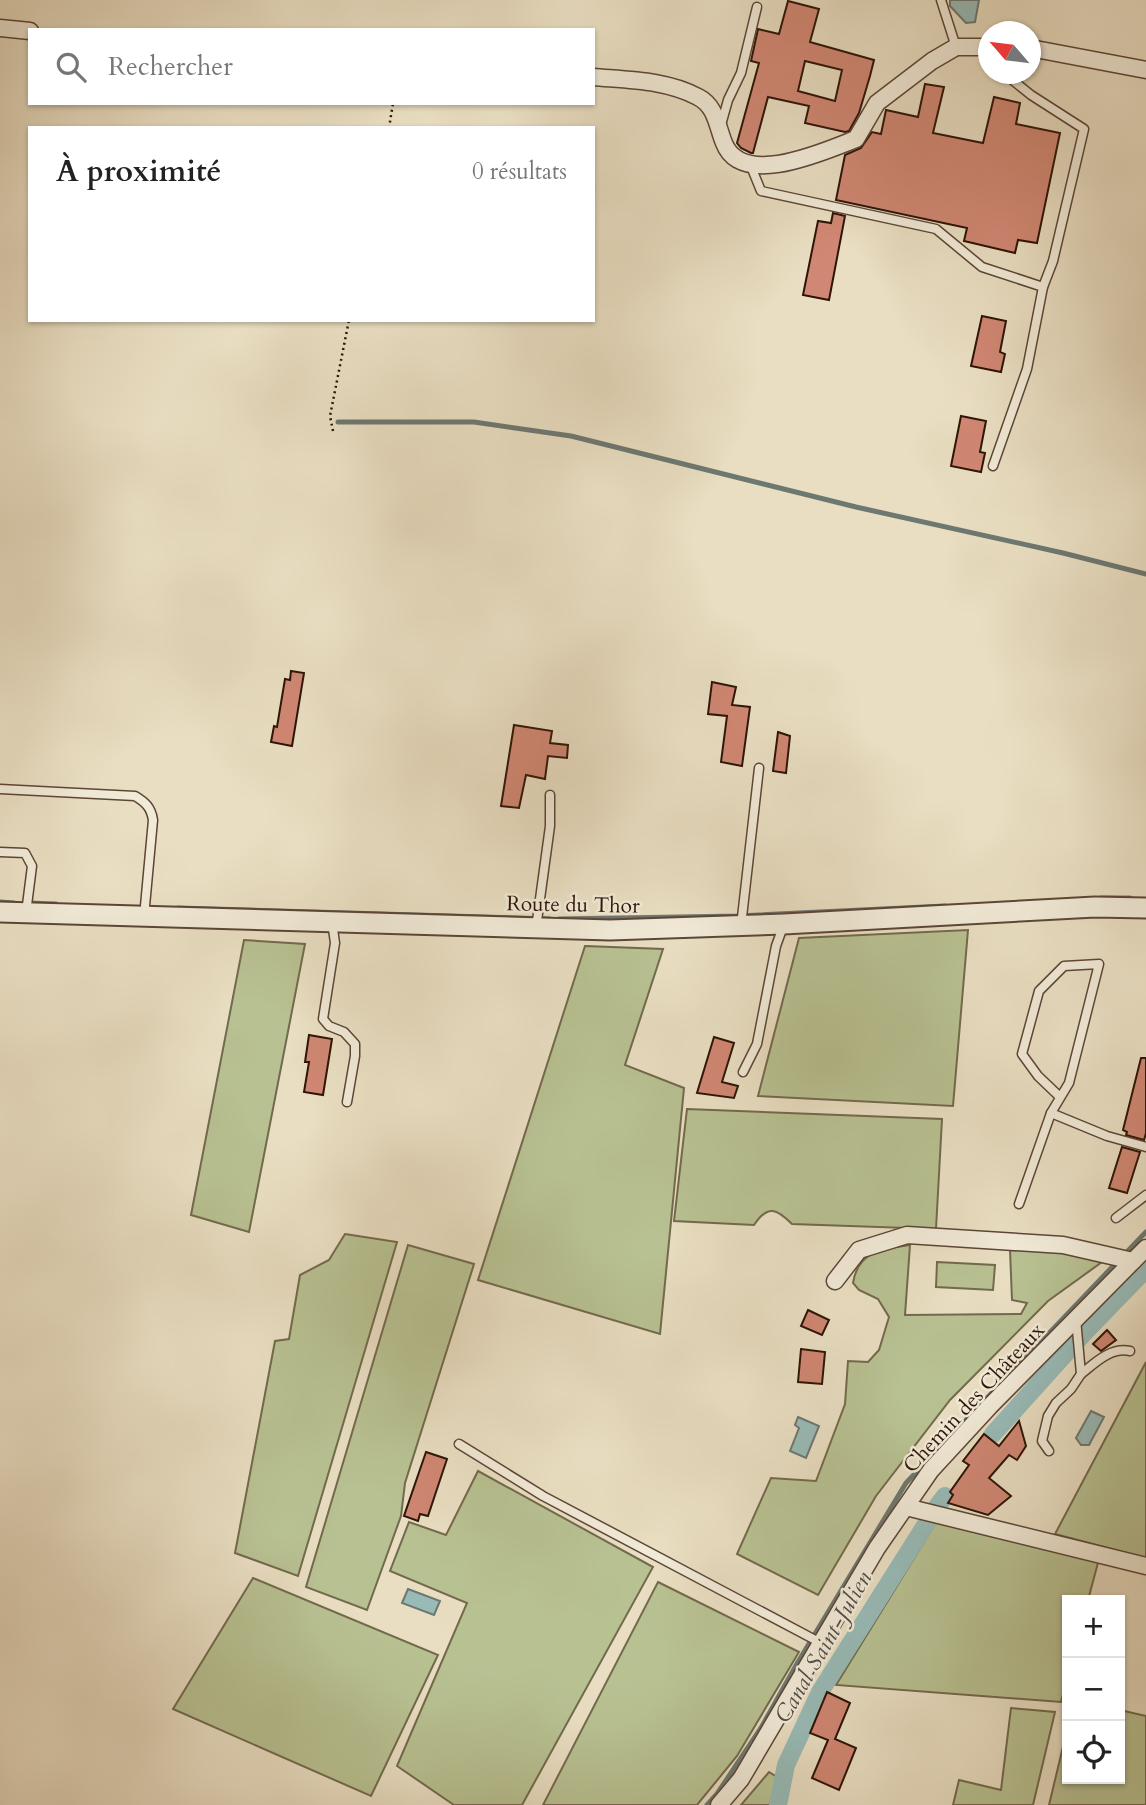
<!DOCTYPE html>
<html lang="fr">
<head>
<meta charset="utf-8">
<style>
	:root { --surface:#fff; --page:#f2f2f2; --text:#222; --muted:#767676; --line:#e0e0e0 }
	body { margin:0; font-family:Cardo,serif; background:var(--page); color:var(--text) }
	.controls { position:absolute; right:21px; bottom:21px; display:grid; overflow:hidden; border-radius:0px; box-shadow:0 2px 5px #0004 }
	.controls button { width:63px; height:63px; display:grid; place-items:center; padding:0; border:0; border-bottom:2px solid var(--line); background:var(--surface); color:var(--text); font:35px sans-serif }
	.compass { position:absolute; left:978px; top:21px; width:63px; height:63px; border-radius:50%; background:var(--surface); box-shadow:0 2px 5px #0004; rotate:298deg }
	.list { margin:0; padding:0; list-style:none }
	h2 { display:flex; justify-content:space-between; align-items:center; height:91px; margin:0; padding:0 28px; font-size:30px }
	h2 small { font-size:23px; font-weight:400; color:var(--muted) }
	.icon { flex:none; width:38px; height:38px; fill:none; stroke:currentColor; stroke-width:2; stroke-linecap:round; stroke-linejoin:round }
	.map { position:relative; flex:none; width:1146px; height:1805px; overflow:hidden }
	.search { position:absolute; background:var(--surface); box-shadow:0 2px 5px #0004; left:28px; top:28px; width:567px; height:77px; display:flex; align-items:center; gap:18px; box-sizing:border-box; padding:0 24px; border-radius:0px; color:var(--muted); font-size:26px }
	.panel { position:absolute; background:var(--surface); box-shadow:0 2px 5px #0004; left:28px; top:126px; width:567px; height:196px; border-radius:0px }
	.map>svg:first-child { display:block }
</style>
</head>
<body>
<div class="map">
<svg width="1146" height="1805" viewBox="0 0 1146 1805">
	<rect width="100%" height="100%" fill="#e9dec2"/>
	<filter id="stains"><feTurbulence type="fractalNoise" baseFrequency=".00286" numOctaves="4"/><feColorMatrix values="0 0 0 0 .2 0 0 0 0 .09 0 0 0 0 .02 0 0 0 .5 -.17"/></filter>
	<radialGradient id="worn" r=".72"><stop offset=".6" stop-color="#630" stop-opacity="0"/><stop offset="1" stop-color="#630" stop-opacity=".3"/></radialGradient>
	<g fill="#b8c192" stroke="#726a4c" stroke-width="2">
		<polygon points="968,930 953,1106 758,1096 799,938"/>
		<polygon points="244,940 305,944 249,1232 191,1215"/>
		<polygon points="585,946 663,949 625,1065 684,1088 660,1334 478,1280"/>
		<path d="M687,1109L942,1119L936,1229L792,1224C777,1209 768,1204 754,1225L674,1221Z"/>
		<polygon points="345,1234 397,1242 298,1576 235,1553 275,1341 289,1339 300,1275 329,1260"/>
		<polygon points="408,1245 474,1264 405,1483 401,1516 367,1610 306,1587"/>
		<path d="M910,1245L905,1315L1021,1314L1027,1303L1012,1300L1010,1250L1061,1251L1102,1262L1048,1301L950,1400L876,1496L818,1595L737,1554L771,1478L816,1481L845,1404L848,1361L868,1362L879,1350L889,1317L878,1299L859,1290L853,1283C858,1251 882,1249 910,1245Z"/>
		<polygon points="937,1262 995,1265 993,1290 936,1287"/>
		<polygon points="1146,1362 1146,1558 1055,1534"/>
		<polygon points="478,1471 653,1567 522,1805 454,1805 397,1766 467,1603 390,1571 409,1522 446,1535"/>
		<polygon points="937,1521 1099,1559 1088,1600 1067,1600 1067,1679 1061,1702 836,1685"/>
		<polygon points="253,1578 438,1655 371,1796 173,1709"/>
		<polygon points="658,1582 799,1652 737,1756 697,1805 543,1805"/>
		<polygon points="1011,1708 1055,1712 1033,1805 953,1805 959,1780 1001,1790"/>
		<polygon points="1120,1710 1146,1716 1146,1805 1049,1805 1067,1730 1067,1779 1120,1779"/>
		<polygon points="769,1772 777,1777 770,1805 741,1805"/>
	</g>
	<g fill="#98bbb7" stroke="#6d7871" stroke-width="2">
		<polygon points="950,0 979,0 975,22 966,23 950,6"/>
		<polygon points="1091,1411 1104,1417 1089,1445 1081,1445 1076,1438"/>
		<polygon points="798,1417 819,1426 806,1458 790,1451 799,1428 795,1425"/>
		<polygon points="408,1589 440,1601 434,1615 402,1603"/>
	</g>
	<g fill="none" stroke-linecap="round" stroke-linejoin="round">
		<g stroke="#6d7871" stroke-width="5">
			<polyline points="338,422 474,422 571,436 856,507 1063,553 1146,574"/>
			<polyline points="1101,898 1130,898"/>
			<polyline points="0,902 14,903"/>
			<polyline points="28,903 56,904"/>
			<polyline points="178,908 550,919"/>
			<polyline points="559,919 737,916 945,906"/>
			<polyline points="1124,1255 1146,1232"/>
			<polyline points="707,1805 717,1794 761,1728 798,1662 906,1483 1117,1262"/>
		</g>
		<g stroke="#98bbb7" stroke-width="18">
			<polyline points="993,1434 1086,1331 1146,1269"/>
			<polyline points="936,1508 945,1496"/>
			<polyline points="778,1805 786,1765 820,1692 928,1521"/>
		</g>
	</g>
	<g fill="#d08773" stroke="#2d1407" stroke-width="2" fill-rule="evenodd">
		<path d="M788,1L819,9L810,42L874,60L870,76L859,113L849,131L845,132L805,123L809,106L768,97L753,153H751L741,148L737,143L759,63L751,61L758,29L779,34ZM805,61L842,70L835,101L798,91Z"/>
		<polygon points="925,84 944,87 933,133 983,143 994,97 1020,103 1016,124 1060,133 1037,243 1018,240 1015,253 964,241 967,228 836,200 845,155 861,148 872,132 881,134 886,110 918,117"/>
		<polygon points="833,213 845,216 829,300 803,295 818,221 831,223"/>
		<polygon points="982,316 1006,321 1000,352 1005,354 1001,372 971,366"/>
		<polygon points="961,416 986,421 980,452 985,453 981,472 951,466"/>
		<polygon points="291,671 304,673 292,746 271,742 274,726 277,727 285,679 290,680"/>
		<polygon points="712,682 736,687 732,705 750,707 742,766 721,762 727,716 708,714"/>
		<polygon points="514,725 552,731 550,743 568,745 567,758 548,756 545,779 526,775 519,808 501,806"/>
		<polygon points="778,732 790,736 786,773 773,771"/>
		<polygon points="309,1035 332,1039 323,1095 304,1092 309,1062 305,1062"/>
		<polygon points="714,1037 734,1043 722,1082 738,1086 734,1098 697,1093"/>
		<polygon points="1141,1058 1146,1058 1146,1133 1144,1140 1126,1135 1127,1132 1123,1130"/>
		<polygon points="1122,1147 1140,1152 1127,1193 1109,1188"/>
		<polygon points="808,1310 829,1320 822,1335 801,1326"/>
		<polygon points="1107,1330 1116,1340 1101,1351 1093,1344"/>
		<polygon points="801,1349 825,1352 822,1384 798,1382"/>
		<polygon points="1019,1421 1026,1446 1017,1460 1009,1455 989,1478 1011,1496 988,1515 948,1503 953,1495 950,1492 969,1465 963,1461 984,1434 999,1446"/>
		<polygon points="426,1452 447,1459 428,1516 420,1514 418,1521 404,1516"/>
		<polygon points="827,1692 850,1703 835,1739 856,1748 839,1790 812,1778 828,1740 810,1733"/>
	</g>
	<g fill="none" stroke-linecap="round" stroke-linejoin="round">
		<g stroke="#5c4636" stroke-width="11">
			<g id="service">
				<polyline points="941,0 956,47"/>
				<polyline points="721,125 728,100 741,73 757,7"/>
				<polyline points="750,164 761,191 936,229 982,267 1043,287"/>
				<polyline points="993,466 1027,369 1043,287 1053,261 1084,129 1031,95 1005,74"/>
				<path d="M0,789L135,796C145,802 151,807 153,820L145,906L147,917"/>
				<polyline points="0,852 25,853 32,866 26,913"/>
				<polyline points="332,922 335,943 323,1019 329,1026 344,1032 355,1044 355,1056 347,1102"/>
				<polyline points="741,926 759,768"/>
				<polyline points="536,928 550,826 550,795"/>
				<polyline points="743,1072 757,1044 776,946 784,924"/>
				<polyline points="1060,1097 1038,1076 1022,1054 1039,991 1064,966 1099,964 1069,1083 1051,1113 1107,1136 1146,1147"/>
				<polyline points="1019,1204 1051,1113"/>
				<polyline points="1116,1218 1146,1195"/>
				<path d="M1081,1374C1096,1362 1111,1347 1130,1351"/>
				<polyline points="459,1444 543,1496 821,1643"/>
				<polyline points="1049,1451 1042,1441 1048,1416 1056,1403 1071,1389 1081,1374 1076,1319"/>
			</g>
		</g>
		<g stroke="#5c4636" stroke-width="19">
			<g id="minor">
				<polyline points="0,28 30,31"/>
				<polyline points="1030,48 1146,70"/>
				<path d="M593,77C628,80 667,80 698,97C716,106 717,126 724,143C742,189 825,151 856,139L877,103L932,61L956,47H988"/>
				<polyline points="835,1281 859,1250 907,1235 1063,1245 1133,1261"/>
				<polyline points="906,1507 1146,1566"/>
				<polyline points="719,1805 741,1779 877,1548 931,1470 990,1406 1146,1248"/>
			</g>
		</g>
		<g stroke="#5c4636" stroke-width="23">
			<polyline id="tertiary" points="0,912 610,930 784,924 1095,907 1146,908"/>
		</g>
		<g stroke="#2d1407" stroke-width="2.5" stroke-dasharray="2 3.5" stroke-linecap="butt">
			<polyline points="389,128 393,103"/>
			<polyline points="333,431 330,416 349,320"/>
		</g>
		<use href="#service" stroke="#f1ead7" stroke-width="8"/>
		<use href="#minor" stroke="#f1ead7" stroke-width="16"/>
		<use href="#tertiary" stroke="#f1ead7" stroke-width="19"/>
	</g>
	<g text-anchor="middle" dominant-baseline="central" stroke-width="5" stroke-linejoin="round" paint-order="stroke">
		<g font-size="21" fill="#2d1407" stroke="#f1ead7">
			<text transform="translate(573 905) rotate(1)">Route du Thor</text>
			<text transform="translate(974 1398) rotate(-47)">Chemin des Châteaux</text>
		</g>
		<g font-size="23" font-style="italic" fill="#524e45" stroke="#f1ead7">
			<text transform="translate(823 1647) rotate(-60)">Canal Saint-Julien</text>
		</g>
	</g>
	<rect width="100%" height="100%" filter="url(#stains)"/>
	<rect width="100%" height="100%" fill="url(#worn)"/>
</svg>
<div class="controls">
<button>+</button>
<button>−</button>
<button><svg class="icon" aria-label="locate" viewBox="0 0 24 24"><circle cx="12" cy="12" r="6"/><path d="M12 2v4M12 18v4M2 12h4M18 12h4"/></svg></button>
</div>
<svg class="compass" viewBox="-18 -18 36 36"><path d="M0-13l5 13h-10z" fill="#e53935"/><path d="M0 13l5-13h-10z" fill="#767676"/></svg>
<div class="search"><svg class="icon" aria-label="search" viewBox="0 0 24 24"><circle cx="10" cy="10" r="6"/><path d="M15 15l6 6"/></svg>Rechercher</div>
<section class="panel">
<h2>À proximité<small>0 résultats</small></h2>
<ul class="list">
</ul>
</section>
</div>
</body>
</html>
